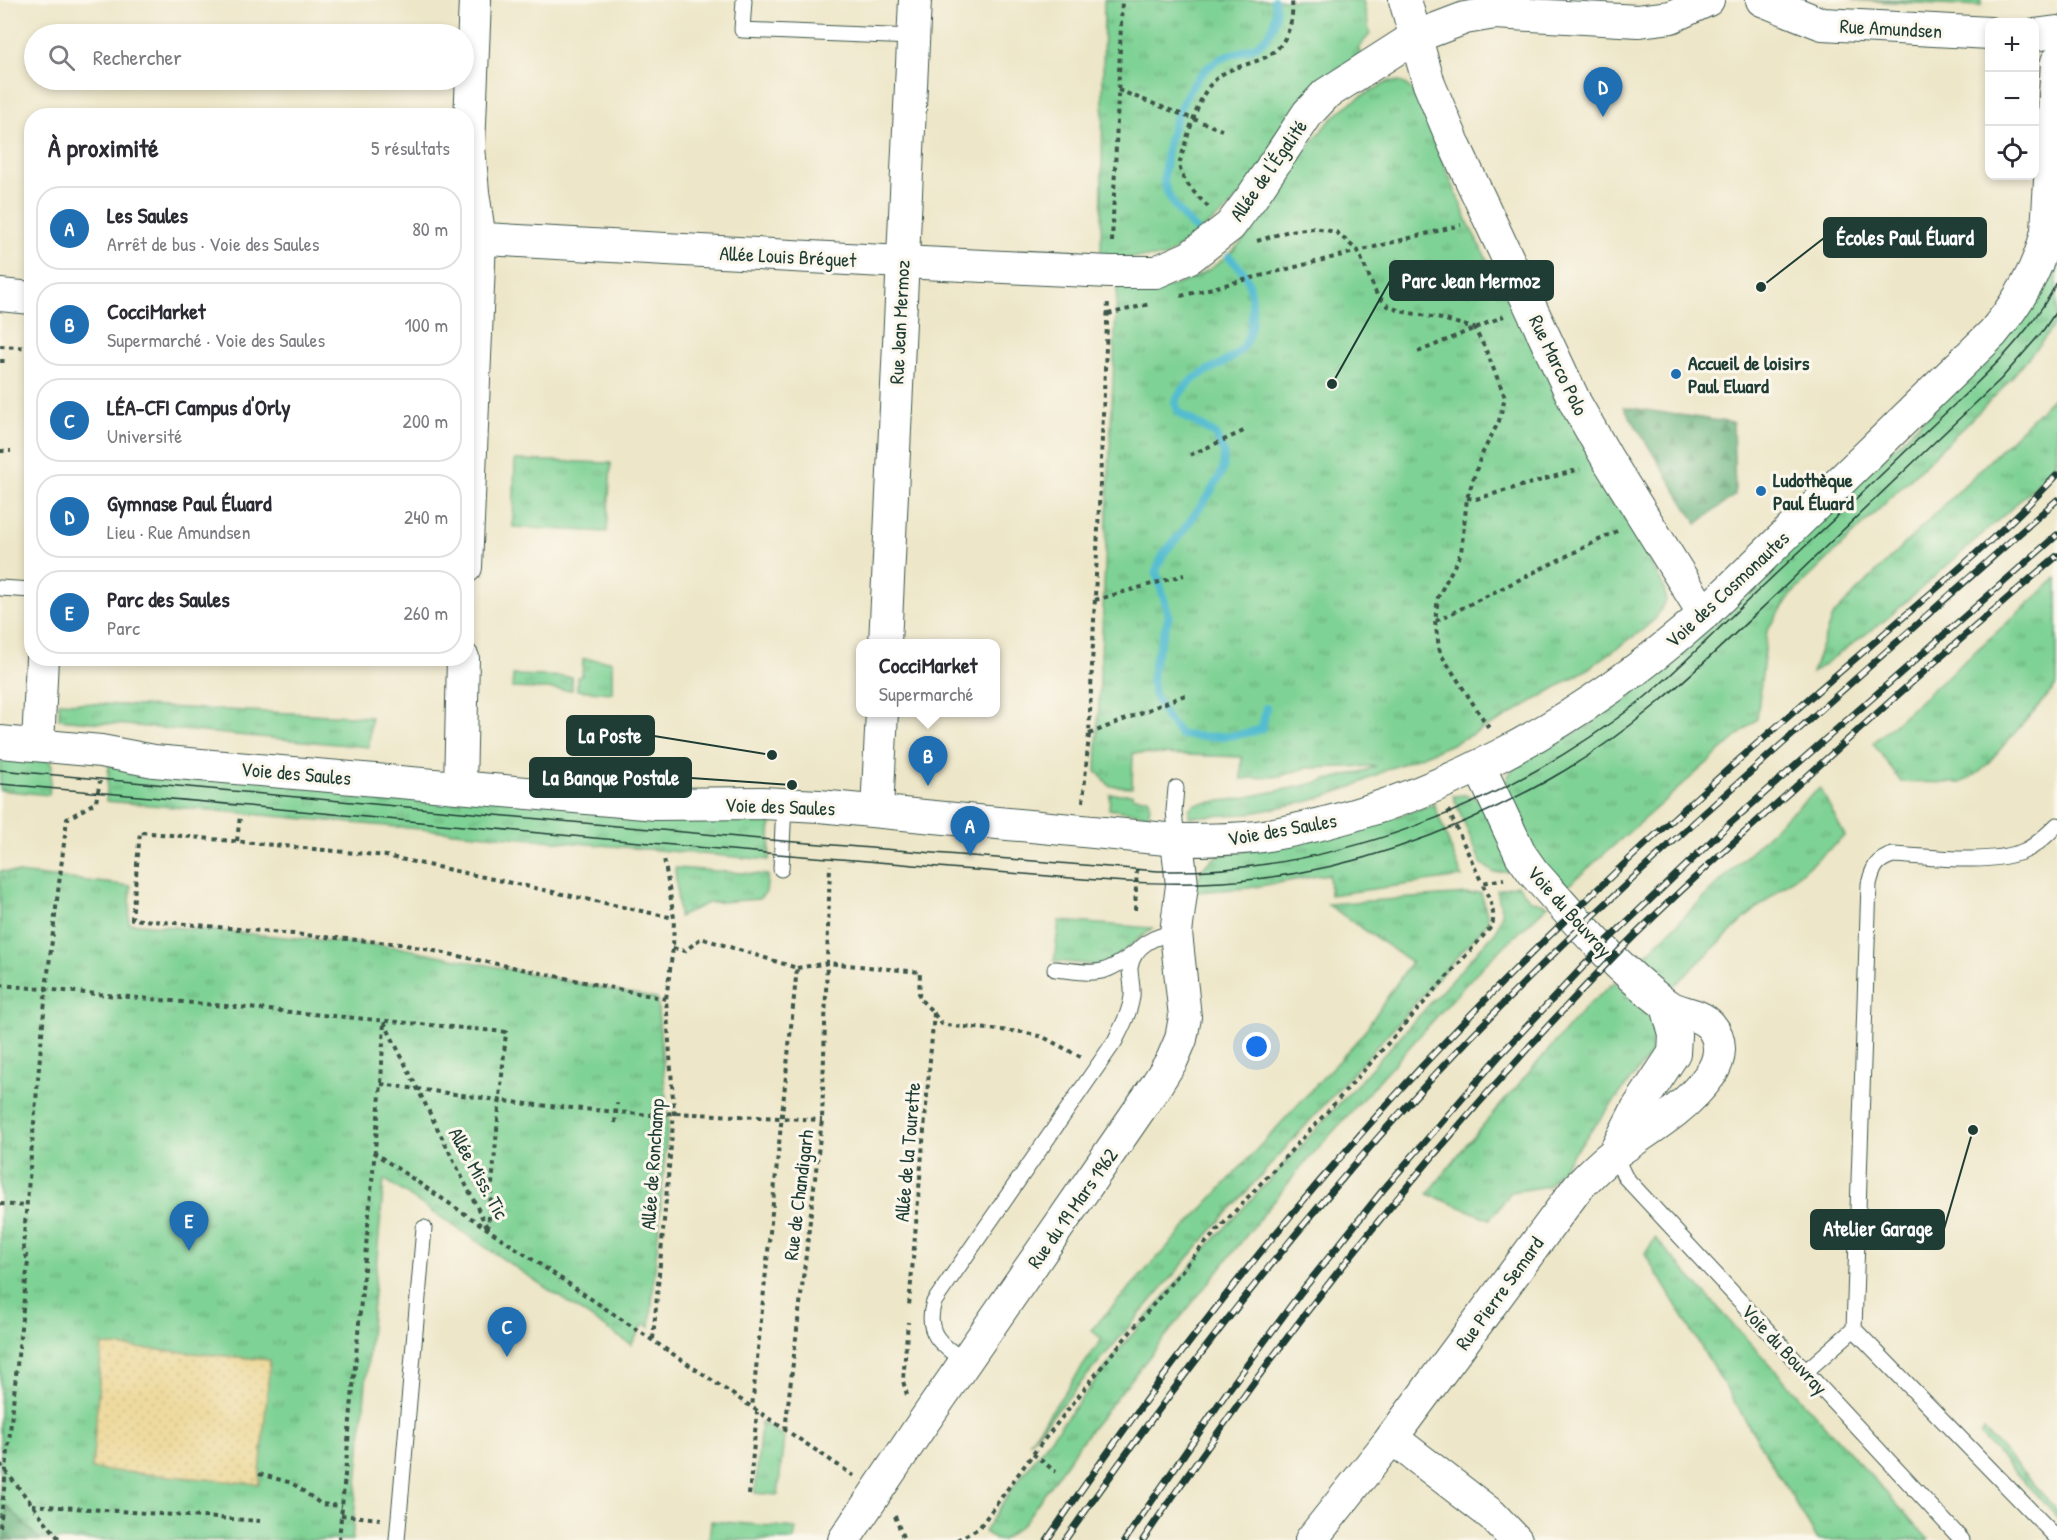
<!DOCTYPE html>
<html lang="fr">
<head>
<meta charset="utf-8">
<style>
	:root { --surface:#fff; --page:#f2f2f3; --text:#2b2b33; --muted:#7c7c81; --line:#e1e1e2; --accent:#1f6fb2 }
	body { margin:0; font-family:"Patrick Hand",sans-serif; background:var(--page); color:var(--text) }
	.controls { position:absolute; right:18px; top:18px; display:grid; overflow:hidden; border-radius:12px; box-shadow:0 3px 9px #0003 }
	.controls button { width:54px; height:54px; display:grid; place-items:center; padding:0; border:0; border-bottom:2px solid var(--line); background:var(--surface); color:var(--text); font:30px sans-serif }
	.you { position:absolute; left:1257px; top:1047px; width:21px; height:21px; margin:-15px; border:4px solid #fff; border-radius:50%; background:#1a73e8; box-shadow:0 0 0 9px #1a73e833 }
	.badge { display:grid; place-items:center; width:39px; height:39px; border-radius:50%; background:var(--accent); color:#fff; font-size:20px; font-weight:700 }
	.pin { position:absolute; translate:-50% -50px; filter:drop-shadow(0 2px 3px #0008) }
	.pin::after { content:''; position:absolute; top:32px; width:21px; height:18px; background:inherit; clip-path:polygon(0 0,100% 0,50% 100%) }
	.popup { position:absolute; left:856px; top:639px; width:144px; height:78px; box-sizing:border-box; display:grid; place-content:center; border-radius:12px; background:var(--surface); filter:drop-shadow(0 2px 4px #0005); font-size:20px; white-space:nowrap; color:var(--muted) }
	.popup b { font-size:22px; color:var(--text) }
	.popup::after { content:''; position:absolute; left:50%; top:100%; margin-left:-12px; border:12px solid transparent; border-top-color:var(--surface) }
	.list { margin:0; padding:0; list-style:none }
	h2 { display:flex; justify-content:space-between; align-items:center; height:78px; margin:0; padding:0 24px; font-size:26px }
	h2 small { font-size:20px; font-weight:400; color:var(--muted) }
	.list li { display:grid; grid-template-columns:39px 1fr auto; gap:18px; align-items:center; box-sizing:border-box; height:84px; margin:0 12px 12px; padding:0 12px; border:2px solid var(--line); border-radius:24px }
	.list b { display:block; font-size:22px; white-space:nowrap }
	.list p { margin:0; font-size:20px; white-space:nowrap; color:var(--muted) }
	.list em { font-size:20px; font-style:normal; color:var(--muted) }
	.icon { flex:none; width:33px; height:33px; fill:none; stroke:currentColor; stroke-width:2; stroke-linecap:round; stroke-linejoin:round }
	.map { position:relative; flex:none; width:2057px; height:1540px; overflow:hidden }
	.search { position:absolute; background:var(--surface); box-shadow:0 3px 9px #0003; left:24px; top:24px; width:450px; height:66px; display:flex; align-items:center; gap:15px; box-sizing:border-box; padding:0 21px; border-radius:33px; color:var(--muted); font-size:22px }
	.panel { position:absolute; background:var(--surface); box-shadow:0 3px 9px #0003; left:24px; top:108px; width:450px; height:558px; border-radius:24px }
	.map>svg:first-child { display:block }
</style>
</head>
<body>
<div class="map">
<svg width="2057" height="1540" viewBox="0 0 2057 1540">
	<defs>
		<pattern id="grass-tufts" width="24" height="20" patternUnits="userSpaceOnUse" patternTransform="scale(1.5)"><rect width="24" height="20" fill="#7fd295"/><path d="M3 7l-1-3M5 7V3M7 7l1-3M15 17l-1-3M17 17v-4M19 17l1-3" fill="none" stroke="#67ac7a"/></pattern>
		<pattern id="forest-firs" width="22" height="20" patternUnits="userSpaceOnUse" patternTransform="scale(1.5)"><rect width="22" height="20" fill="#67b47e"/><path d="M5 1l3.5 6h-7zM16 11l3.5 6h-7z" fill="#549468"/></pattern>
		<pattern id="sand-dots" width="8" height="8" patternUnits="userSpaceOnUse" patternTransform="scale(1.5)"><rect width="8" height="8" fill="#eeda9e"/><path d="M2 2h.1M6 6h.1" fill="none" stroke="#ccbc89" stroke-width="1.8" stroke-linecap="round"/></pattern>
	</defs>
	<rect width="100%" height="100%" fill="#fbf7ec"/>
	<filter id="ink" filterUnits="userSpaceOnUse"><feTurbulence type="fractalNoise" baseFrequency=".0167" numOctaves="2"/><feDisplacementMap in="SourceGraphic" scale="12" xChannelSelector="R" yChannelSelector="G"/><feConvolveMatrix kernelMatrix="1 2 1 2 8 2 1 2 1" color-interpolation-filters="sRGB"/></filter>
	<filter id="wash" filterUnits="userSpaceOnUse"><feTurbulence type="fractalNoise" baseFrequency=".008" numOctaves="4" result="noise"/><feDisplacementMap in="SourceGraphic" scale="24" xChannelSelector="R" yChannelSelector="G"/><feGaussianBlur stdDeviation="1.35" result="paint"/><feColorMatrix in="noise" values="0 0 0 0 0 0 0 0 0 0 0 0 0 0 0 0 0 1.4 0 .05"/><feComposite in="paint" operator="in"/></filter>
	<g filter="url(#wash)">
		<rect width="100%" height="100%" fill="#ede6c8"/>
		<g fill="url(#grass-tufts)" stroke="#4f8864" stroke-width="1.5">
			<polygon points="1104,0 1363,0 1370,34 1358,48 1363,57 1226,211 1165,257 1101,258"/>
			<polygon points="1852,0 1981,0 1981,6"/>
			<path d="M1390,81C1403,81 1409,85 1416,96L1470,227L1590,457L1630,525L1664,587L1666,601L1655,619L1640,632L1586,670L1501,720L1450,745L1386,770L1352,787L1310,801L1246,814L1189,817V809L1195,804L1237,799L1302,786L1364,771L1376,766L1306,768L1281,776L1241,779L1242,757L1133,753L1132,787L1110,786L1096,771L1117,288C1135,288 1158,291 1176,285C1259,259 1279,170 1336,115C1352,100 1371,91 1390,81Z"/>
			<polygon points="2057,232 2057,321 2043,340 2001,390 1791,595 1767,630 1757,719 1561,892 1537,864 1508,797 1506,782 1509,774 1520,762 1589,725 1646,683 1701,634 1997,348"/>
			<polygon points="2057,394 2057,464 2013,507 1884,621 1812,673 1832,617 1858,590"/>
			<polygon points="515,460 611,463 607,532 513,527"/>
			<polygon points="2057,578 2057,685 1981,771 1961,783 1901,782 1873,743"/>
			<polygon points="583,659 612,661 612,693 577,690 577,677 582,676"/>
			<polygon points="513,675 572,677 572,690 512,688"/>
			<polygon points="59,702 371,717 369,747 59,719"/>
			<polygon points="0,755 48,760 52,765 49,795 0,790"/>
			<polygon points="109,765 771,819 769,860 106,801"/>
			<polygon points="1820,788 1845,836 1743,920 1668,992 1636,964 1785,818"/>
			<polygon points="1110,794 1132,794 1133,797 1148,798 1150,802 1149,815 1109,809"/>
			<polygon points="1465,795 1476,798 1486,804 1520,870 1494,873 1481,863 1453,796"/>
			<path d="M1434,804L1462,877L1330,895L1329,874L1248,888L1196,892C1196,875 1205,861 1221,855L1380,822Z"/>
			<polygon points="675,868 768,875 766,892 759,899 707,903 679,917"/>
			<polygon points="0,871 131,886 129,923 397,947 657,999 668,1122 650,1327 644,1324 631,1345 384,1179 352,1540 0,1540"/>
			<polygon points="1518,885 1530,900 1548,905 1476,973 1302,1166 1084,1438 1023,1524 1002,1540 997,1540 984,1532 1016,1483 1119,1350 1209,1245 1289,1159 1496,931 1502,913 1497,890"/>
			<polygon points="1481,893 1489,921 1220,1221 1029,1443 1102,1339 1091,1330 1362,1035 1411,962 1327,904"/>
			<polygon points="1059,921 1153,928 1110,961 1095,965 1054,961"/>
			<polygon points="1615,982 1650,1015 1653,1033 1650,1055 1548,1186 1511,1192 1490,1219 1428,1194 1465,1146 1586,1007"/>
			<polygon points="1655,1238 1929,1540 1818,1540 1645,1254"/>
			<polygon points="761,1422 784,1437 778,1495 755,1493"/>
			<polygon points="1984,1430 2057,1510 2057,1517 1980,1435"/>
			<polygon points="711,1521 796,1528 794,1540 709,1540"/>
		</g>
		<g fill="url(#forest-firs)" stroke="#437859" stroke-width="1.5">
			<polygon points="1624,407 1733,423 1735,495 1697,524"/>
			<polygon points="7,1506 40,1540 4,1540"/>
		</g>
		<polygon fill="url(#sand-dots)" stroke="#868c69" stroke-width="1.5" points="102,1345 270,1360 259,1484 92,1469"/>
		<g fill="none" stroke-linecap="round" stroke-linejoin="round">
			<g stroke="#53bcd0" stroke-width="8">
				<path d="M1197,231C1183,217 1171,205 1165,186C1163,181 1164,174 1165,168C1167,133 1185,82 1215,62C1230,52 1252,53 1265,39C1274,29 1278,12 1274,0"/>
				<path d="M1229,257C1247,273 1251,281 1252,305C1255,379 1200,352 1175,402L1179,413L1215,434L1224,453L1223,470L1210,493L1183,531L1164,553L1156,571L1169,616L1154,663L1152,680L1154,694L1166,717L1181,735C1209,738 1236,738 1262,729L1266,708"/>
			</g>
		</g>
	</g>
	<g filter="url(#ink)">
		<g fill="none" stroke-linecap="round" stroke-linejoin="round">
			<g stroke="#3e564a" stroke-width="17">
				<g id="lane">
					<polyline points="744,0 742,30 913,37"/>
					<polyline points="0,588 32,590"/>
					<polyline points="1176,788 1174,811 1177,840"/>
					<path d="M2057,825C2048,834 2036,846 2024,851C1989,865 1931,857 1893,855C1876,860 1873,868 1869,884L1854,1329L2057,1538"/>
					<polyline points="781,869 784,804"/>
					<path d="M1055,969C1096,973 1101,978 1136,952"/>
					<polyline points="1614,1154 1625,1177 1962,1540"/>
					<path d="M965,1361C941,1346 924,1332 934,1302L1115,1041C1122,1027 1130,1012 1132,996C1133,987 1130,977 1130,968C1133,945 1156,935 1176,933"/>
					<polyline points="1805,1372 1854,1329"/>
					<polyline points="397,1540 424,1228"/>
				</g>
			</g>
			<g stroke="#3e564a" stroke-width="34">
				<g id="street">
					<polyline points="1405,0 1429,84 1455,146 1576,404 1607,458 1704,614"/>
					<polyline points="1762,0 1822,24 1990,33"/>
					<polyline points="2034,35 2057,32"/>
					<polyline points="466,238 902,262 1110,272 1156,272 1190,257 1230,226 1252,197 1308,113 1326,94 1415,37 1465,18 1495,13 1638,21 1671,17 1708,0"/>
					<polyline points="0,295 32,298"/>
					<polyline points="466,567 480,240 473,192 469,147 475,0"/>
					<polyline points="885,644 915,0"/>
					<path d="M0,742L101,751L154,761L656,804L762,803L819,806L1177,840C1206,840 1235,840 1263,836C1428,809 1581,723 1704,614L1993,333C2019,301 2038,271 2047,231L2057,62"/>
					<polyline points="38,745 42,658"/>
					<polyline points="460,787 463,658"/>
					<polyline points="877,811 882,712"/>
					<polyline points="1615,1152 1637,1109 1674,1053 1675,1035 1667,1006"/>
					<polyline points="1392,1438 1492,1515 1516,1540"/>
					<polyline points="844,1540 918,1430 1155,1087 1172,1060 1181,1039 1185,1017 1176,933 1182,885 1177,840"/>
					<path d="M1311,1540L1388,1443L1578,1187C1590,1175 1602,1162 1615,1153C1648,1130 1686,1109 1710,1075C1721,1060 1723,1040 1710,1025C1698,1012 1678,1014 1665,1004C1615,967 1574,918 1533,872L1521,855L1479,766"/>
				</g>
			</g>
			<g stroke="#3e564a" stroke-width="4" stroke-dasharray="4.5 4.5" stroke-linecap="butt">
				<polyline points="1118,90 1222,130"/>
				<path d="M1208,207C1196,194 1183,183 1179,165C1185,145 1197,99 1211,84C1233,58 1270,70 1286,36C1292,23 1293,14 1292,0"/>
				<polyline points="1257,241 1289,231 1314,228 1336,232 1358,251 1377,295 1388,306 1400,311 1442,319 1474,328 1485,348 1505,397 1499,421 1481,456 1467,498 1461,553 1438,597 1435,622 1440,653 1489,728"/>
				<polyline points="1112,242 1122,0"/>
				<polyline points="1181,296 1461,225"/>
				<polyline points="1108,314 1150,304"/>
				<polyline points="0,346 32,348"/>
				<polyline points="1418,352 1504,316"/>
				<polyline points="0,361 9,361"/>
				<polyline points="0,451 11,451"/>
				<polyline points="1190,455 1246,430"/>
				<polyline points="1467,498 1476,499 1580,469"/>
				<polyline points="1095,600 1184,575"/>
				<polyline points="1436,621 1617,531"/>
				<polyline points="1089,734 1185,695"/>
				<polyline points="1083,802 1089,734 1108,301"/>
				<polyline points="1448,810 1482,883"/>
				<polyline points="237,841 240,816"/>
				<polyline points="1135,910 1137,866"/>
				<polyline points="673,948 685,951 701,938 797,968 752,1408"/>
				<polyline points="797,968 828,963 920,972 919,998 934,1013 909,1306"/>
				<polyline points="0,985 506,1032 488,1228"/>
				<polyline points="666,999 401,944 132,919 140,832 386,856 674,918"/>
				<polyline points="934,1014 942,1024 953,1026 1023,1032 1043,1037 1081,1057"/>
				<polyline points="384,1022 487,1227"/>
				<polyline points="381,1084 527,1104 651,1115 674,1113 822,1120"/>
				<polyline points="615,1123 617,1103"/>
				<polyline points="373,1152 854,1476"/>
				<polyline points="0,1204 26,1206"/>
				<polyline points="653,1339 674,1113 666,999 673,948 674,918 664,858"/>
				<polyline points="907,1395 903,1381 908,1322"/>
				<polyline points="785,1430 822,1120 830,865"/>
				<polyline points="1033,1454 1056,1472"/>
				<polyline points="0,1464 60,1540"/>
				<polyline points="259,1474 292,1483 321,1504 342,1506"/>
				<polyline points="749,1495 757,1412"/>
				<polyline points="32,1505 260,1521"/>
				<polyline points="341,1515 380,1519"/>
				<polyline points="895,1516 904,1540"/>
				<polyline points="0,1527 28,1261 23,1246 46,989 67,819 96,802 100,781"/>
				<polyline points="339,1540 381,1084 384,1021"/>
				<path d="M957,1540L979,1528L1033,1454L1111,1355L1200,1249L1327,1112L1492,926C1496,910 1489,898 1482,883L1504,879"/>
			</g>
			<use href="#lane" stroke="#fff" stroke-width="15"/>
			<use href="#street" stroke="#fff" stroke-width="32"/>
			<g stroke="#1f3d34" stroke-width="1.5">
				<path d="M0,770L783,841L1158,871C1333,874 1507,806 1644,698C1677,671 1707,640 1738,610C1779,570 1822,531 1864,491C1894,463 1923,434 1953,406C1992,369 2032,331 2057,282"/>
				<path d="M0,784C276,807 552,836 828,858C897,863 966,870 1036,875C1113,882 1188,888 1265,878C1362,866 1457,830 1543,783C1633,734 1706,661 1780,591C1853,520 1927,449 2001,379L2042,332L2057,310"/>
			</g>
			<g stroke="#1f3d34" stroke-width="7">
				<g id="rail">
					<path d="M1047,1540C1201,1312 1380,1097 1579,907C1673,816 1772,730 1871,645C1934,590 2000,536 2057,475"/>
					<path d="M1065,1540C1196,1352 1338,1171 1500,1007C1598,907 1703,814 1808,721C1891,647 1974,573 2057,500"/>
					<polyline points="1125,1540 1227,1392 1301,1292 1383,1190 1500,1055 1609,939 1727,826 2057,535"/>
					<path d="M1143,1540C1167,1504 1192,1469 1217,1434C1338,1262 1473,1102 1619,951C1678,891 1741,836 1803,780C1887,704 1971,629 2057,556"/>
				</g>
			</g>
			<use href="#rail" stroke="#fbf7ec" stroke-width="4.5" stroke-dasharray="14" stroke-linecap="butt"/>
		</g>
	</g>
	<g fill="#1f6fb2" stroke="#fbf7ec" stroke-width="2">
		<circle cx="1676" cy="374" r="6"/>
		<circle cx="1761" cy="491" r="6"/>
	</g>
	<g text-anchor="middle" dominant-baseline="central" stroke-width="6" stroke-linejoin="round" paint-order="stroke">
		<g font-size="20" fill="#1f3d34" stroke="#fbf7ec">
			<text transform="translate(1891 28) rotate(3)">Rue Amundsen</text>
			<text transform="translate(1268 170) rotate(-55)">Allée de l'Égalité</text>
			<text transform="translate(788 256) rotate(3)">Allée Louis Bréguet</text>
			<text transform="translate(899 322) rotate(-87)">Rue Jean Mermoz</text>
			<text transform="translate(1559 365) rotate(64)">Rue Marco Polo</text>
			<text transform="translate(1727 589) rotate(-43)">Voie des Cosmonautes</text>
			<text transform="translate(296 773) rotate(5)">Voie des Saules</text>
			<text transform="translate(780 806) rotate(2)">Voie des Saules</text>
			<text transform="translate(1282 829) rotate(-10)">Voie des Saules</text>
			<text transform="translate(1570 911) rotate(48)">Voie du Bouvray</text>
			<text transform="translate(907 1152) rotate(-85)">Allée de la Tourette</text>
			<text transform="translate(652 1164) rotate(-86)">Allée de Ronchamp</text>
			<text transform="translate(479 1173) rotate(61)">Allée Miss. Tic</text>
			<text transform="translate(798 1195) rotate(-83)">Rue de Chandigarh</text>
			<text transform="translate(1072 1208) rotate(-55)">Rue du 19 Mars 1962</text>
			<text transform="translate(1499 1293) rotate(-54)">Rue Pierre Semard</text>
			<text transform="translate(1785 1349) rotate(47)">Voie du Bouvray</text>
		</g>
		<g font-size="20" font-weight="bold" fill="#1f3d34" stroke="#fbf7ec" text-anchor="start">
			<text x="1688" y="362">Accueil de loisirs<tspan x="1688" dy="23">Paul Eluard</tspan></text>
			<text x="1773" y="479">Ludothèque<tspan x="1773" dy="23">Paul Éluard</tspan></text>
		</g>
	</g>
	<path fill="none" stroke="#1f3d34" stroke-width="2" d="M1761 287L1824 238M1332 384L1390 281M772 755L654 736M792 785L691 778M1973 1130L1944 1229"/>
	<g fill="#1f3d34" stroke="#fbf7ec" stroke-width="2">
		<circle cx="1761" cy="287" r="6"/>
		<circle cx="1332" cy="384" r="6"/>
		<circle cx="772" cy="755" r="6"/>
		<circle cx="792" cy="785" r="6"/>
		<circle cx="1973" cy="1130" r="6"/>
	</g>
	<g fill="#1f3d34" stroke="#1f3d34" stroke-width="2">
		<rect x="1824" y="218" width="162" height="39" rx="6"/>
		<rect x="1390" y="261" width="163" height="39" rx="6"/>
		<rect x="567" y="716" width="87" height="39" rx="6"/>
		<rect x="530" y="758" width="161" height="39" rx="6"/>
		<rect x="1811" y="1210" width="133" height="39" rx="6"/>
	</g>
	<g font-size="21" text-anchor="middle" font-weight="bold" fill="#fff">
		<text x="1905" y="245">Écoles Paul Éluard</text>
		<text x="1471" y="288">Parc Jean Mermoz</text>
		<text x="610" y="743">La Poste</text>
		<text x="611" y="785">La Banque Postale</text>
		<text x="1878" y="1236">Atelier Garage</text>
	</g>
</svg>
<div class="controls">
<button>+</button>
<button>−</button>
<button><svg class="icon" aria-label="locate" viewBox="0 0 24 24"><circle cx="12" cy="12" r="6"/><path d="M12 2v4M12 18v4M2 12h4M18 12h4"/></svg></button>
</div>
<div class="you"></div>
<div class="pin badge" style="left:970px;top:856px">A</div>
<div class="pin badge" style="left:928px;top:786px">B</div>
<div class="popup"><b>CocciMarket</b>Supermarché</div>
<div class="pin badge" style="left:507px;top:1357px">C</div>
<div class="pin badge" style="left:1603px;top:117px">D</div>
<div class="pin badge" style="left:189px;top:1251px">E</div>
<div class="search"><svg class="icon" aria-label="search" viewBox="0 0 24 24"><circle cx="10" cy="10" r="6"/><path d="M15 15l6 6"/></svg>Rechercher</div>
<section class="panel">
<h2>À proximité<small>5 résultats</small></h2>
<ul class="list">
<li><span class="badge">A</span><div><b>Les Saules</b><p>Arrêt de bus · Voie des Saules</p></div><em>80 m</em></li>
<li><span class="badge">B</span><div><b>CocciMarket</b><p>Supermarché · Voie des Saules</p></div><em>100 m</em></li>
<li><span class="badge">C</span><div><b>LÉA-CFI Campus d'Orly</b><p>Université</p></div><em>200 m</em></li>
<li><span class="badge">D</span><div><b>Gymnase Paul Éluard</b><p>Lieu · Rue Amundsen</p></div><em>240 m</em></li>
<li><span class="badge">E</span><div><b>Parc des Saules</b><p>Parc</p></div><em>260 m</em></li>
</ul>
</section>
</div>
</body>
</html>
